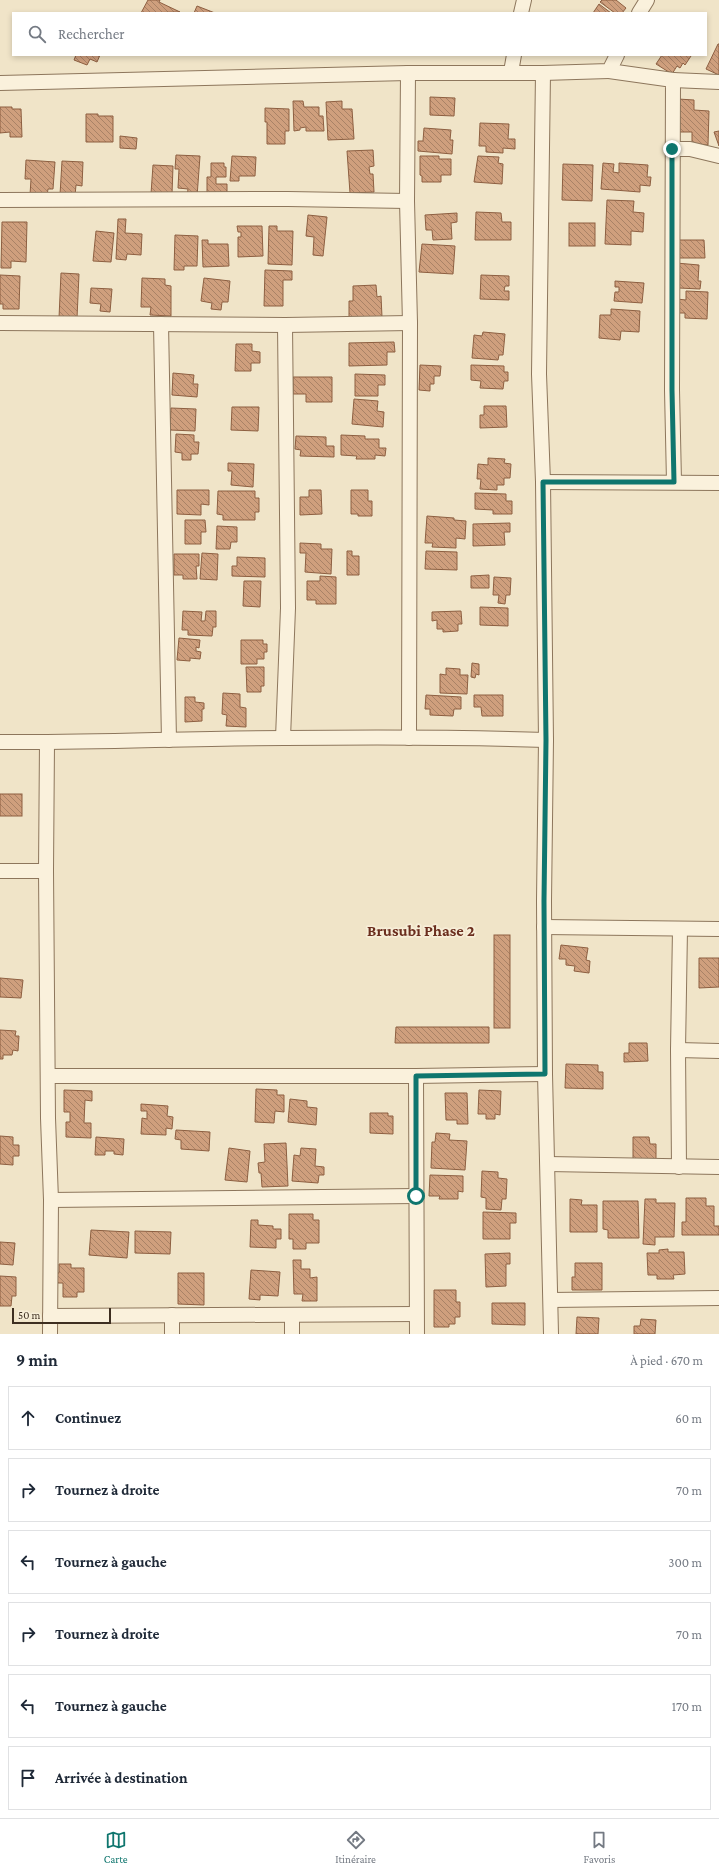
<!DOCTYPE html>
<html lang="fr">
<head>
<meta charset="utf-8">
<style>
	:root { --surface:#fff; --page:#f2f2f3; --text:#1f2937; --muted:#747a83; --line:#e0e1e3; --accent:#0f766e }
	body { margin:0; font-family:"Crimson Pro",serif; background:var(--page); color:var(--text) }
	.scale { position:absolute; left:12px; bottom:10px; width:99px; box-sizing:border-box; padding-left:4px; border:2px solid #3d2e20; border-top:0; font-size:11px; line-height:14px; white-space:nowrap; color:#3d2e20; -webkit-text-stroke:3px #f7eed8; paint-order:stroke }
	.stop { position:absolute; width:12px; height:12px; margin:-9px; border:3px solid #0f766e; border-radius:50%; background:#fff }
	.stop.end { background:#0f766e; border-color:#fff; box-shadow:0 1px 4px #0008 }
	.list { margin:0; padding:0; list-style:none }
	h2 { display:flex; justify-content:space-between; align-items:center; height:52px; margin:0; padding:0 16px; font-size:17px }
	h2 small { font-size:13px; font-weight:400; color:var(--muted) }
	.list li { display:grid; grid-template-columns:26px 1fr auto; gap:12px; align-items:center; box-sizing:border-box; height:64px; margin:0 8px 8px; padding:0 8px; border:1px solid var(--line); border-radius:0px }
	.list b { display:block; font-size:15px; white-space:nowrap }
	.list em { font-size:13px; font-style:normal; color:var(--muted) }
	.icon { flex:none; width:22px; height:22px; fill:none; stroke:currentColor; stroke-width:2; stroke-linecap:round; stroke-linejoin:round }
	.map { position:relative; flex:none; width:719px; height:1334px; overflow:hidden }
	.search { position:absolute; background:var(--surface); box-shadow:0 2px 6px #0003; left:12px; right:12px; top:12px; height:44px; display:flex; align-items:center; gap:10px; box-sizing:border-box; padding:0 14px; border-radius:0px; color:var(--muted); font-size:15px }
	.sheet { height:484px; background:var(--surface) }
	nav { display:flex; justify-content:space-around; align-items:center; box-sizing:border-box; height:56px; border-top:1px solid var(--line); background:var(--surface); font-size:11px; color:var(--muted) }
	nav a { display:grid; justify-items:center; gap:2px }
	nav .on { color:var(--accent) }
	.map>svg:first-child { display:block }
</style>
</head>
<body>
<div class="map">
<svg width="719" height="1334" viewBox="0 0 719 1334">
	<defs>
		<pattern id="building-back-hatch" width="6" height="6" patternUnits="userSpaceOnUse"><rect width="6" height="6" fill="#cf9f7d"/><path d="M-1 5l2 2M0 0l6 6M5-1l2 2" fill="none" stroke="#a98266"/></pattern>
	</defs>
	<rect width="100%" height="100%" fill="#f0e4c8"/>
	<g fill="url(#building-back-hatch)" stroke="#8d5f41">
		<polygon points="148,0 160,0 159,2 180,12 141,13"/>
		<polygon points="602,0 616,0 626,8 622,13 615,13 600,2"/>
		<polygon points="599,4 611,13 593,13"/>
		<polygon points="197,6 215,13 194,13"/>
		<polygon points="718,44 719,44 719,75 706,69"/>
		<polygon points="76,55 100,55 97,62 90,59 87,65 74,60"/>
		<polygon points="662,55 690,55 691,56 685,65 683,63 680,68 677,66 672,74 656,64"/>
		<polygon points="430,97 455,98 454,116 430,115"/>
		<polygon points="678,99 694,100 694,110 709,111 708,145 692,144 692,132 677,132"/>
		<polygon points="293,101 303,101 304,107 319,107 319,116 323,116 324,131 306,131 306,127 300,128 300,130 294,131"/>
		<polygon points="342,101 342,109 352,109 354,139 328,140 326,102"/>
		<polygon points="0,107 12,107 12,109 21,109 22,137 10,137 10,132 0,133"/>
		<polygon points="265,108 289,109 289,131 285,131 285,144 267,144 267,122 265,122"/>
		<polygon points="86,114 98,114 98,116 113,116 113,142 86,142"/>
		<polygon points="480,123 509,124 508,139 515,139 515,149 503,148 503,153 486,152 486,146 479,146"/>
		<polygon points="424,128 451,130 450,140 453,140 452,154 418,151 418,141 423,141"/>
		<polygon points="719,131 719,146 714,132"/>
		<polygon points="120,136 137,138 136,149 120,148"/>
		<polygon points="373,150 374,166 369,167 370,174 373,174 374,192 350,193 347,151"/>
		<polygon points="176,155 200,156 197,197 187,197 188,189 178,188 179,169 175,169"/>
		<polygon points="232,156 256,157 255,176 239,176 239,181 230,181"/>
		<polygon points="420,156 439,156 439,159 451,159 451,175 441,175 441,182 422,182 422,176 420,175"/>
		<polygon points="478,156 499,157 498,163 503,164 502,184 474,182"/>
		<polygon points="26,160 55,162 53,189 48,189 47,196 30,195 31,179 25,179"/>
		<polygon points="62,161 83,162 82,186 76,185 75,196 60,195"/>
		<polygon points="211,163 224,163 224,167 226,167 226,177 216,177 216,184 227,184 227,194 207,194 207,177 211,177"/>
		<polygon points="603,163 614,164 613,172 619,173 619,163 648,165 647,177 651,177 650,186 640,185 640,192 601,189"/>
		<polygon points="563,164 593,165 592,201 562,200"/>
		<polygon points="153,165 173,166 172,194 151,194"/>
		<polygon points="607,200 634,201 633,212 644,213 643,232 631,231 631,245 605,244"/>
		<polygon points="476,212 501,213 502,222 511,222 511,240 475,240"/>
		<polygon points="457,213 457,222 451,223 452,239 433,240 432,230 426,230 425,215"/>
		<polygon points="308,215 327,217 323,256 313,255 314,237 306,236"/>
		<polygon points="118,219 126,219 125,233 142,234 141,255 127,254 126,260 116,259"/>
		<polygon points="2,222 27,222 26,262 11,261 11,268 1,268"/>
		<rect x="569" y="223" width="26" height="23"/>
		<polygon points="237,226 262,226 263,256 238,257 238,237 241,237 241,232 238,232"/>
		<polygon points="269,226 277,226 277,231 293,231 292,265 268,264"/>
		<polygon points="96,231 114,233 111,262 93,261"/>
		<polygon points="175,235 198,236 197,266 184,266 184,270 174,270"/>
		<polygon points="202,240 208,240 208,244 228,244 229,266 203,267"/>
		<polygon points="677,240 704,240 705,258 677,258"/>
		<polygon points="422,244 455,246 453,274 419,272"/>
		<polygon points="676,263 699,265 698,281 701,281 700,289 679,288 680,275 675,274"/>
		<polygon points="265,270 292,271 292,280 283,280 283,306 264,306"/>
		<polygon points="61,273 79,274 77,318 59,318"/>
		<polygon points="0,275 20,276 19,309 3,309 3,304 0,304"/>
		<polygon points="481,275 509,276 509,286 505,286 504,291 509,291 509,300 480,299"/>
		<polygon points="142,278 165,279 165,285 171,286 171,316 150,315 151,307 141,307"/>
		<polygon points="204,278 230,281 228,302 222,302 221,310 211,309 212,303 201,301"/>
		<polygon points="615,281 644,283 642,303 614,301 615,292 619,292 619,287 615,287"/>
		<polygon points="376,285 377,297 381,296 382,317 349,318 349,301 353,301 353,286"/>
		<polygon points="91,288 112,289 110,312 100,311 101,304 90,303"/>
		<polygon points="686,291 708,292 707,319 685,318 685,313 677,313 677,299 686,300"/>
		<polygon points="611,309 640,311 639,332 621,331 620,340 599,338 600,315 611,315"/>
		<polygon points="483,332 505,334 503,355 499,355 498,360 472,358 474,335 482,336"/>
		<polygon points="394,342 395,352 387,352 387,365 349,366 349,343"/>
		<polygon points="236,344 252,344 252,351 260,352 260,363 251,363 251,371 235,371"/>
		<polygon points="420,365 441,366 440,376 434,376 434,384 430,384 430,391 419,390"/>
		<polygon points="471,365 504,366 504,372 508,372 508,381 504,381 503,389 480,388 481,381 471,380"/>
		<polygon points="173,373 194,375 193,384 198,384 197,397 172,395"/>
		<polygon points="355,374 385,375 385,385 378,385 378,396 355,396"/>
		<polygon points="293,377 332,377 332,402 306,402 306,394 293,394"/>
		<polygon points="354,399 378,401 377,411 384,412 383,427 352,424"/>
		<polygon points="484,406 506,406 507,427 480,428 480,415 484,415"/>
		<polygon points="232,407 259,407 258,431 231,430"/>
		<polygon points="171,408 196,409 195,431 170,430"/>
		<polygon points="176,434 194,435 194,442 199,442 198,454 191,454 191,460 182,460 182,453 175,452"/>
		<polygon points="341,435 365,436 365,439 379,439 379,448 386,448 385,456 375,455 375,459 356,459 357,456 341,455"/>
		<polygon points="296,436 326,437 326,446 334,446 334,457 300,456 301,450 295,449"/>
		<polygon points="488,458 505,459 504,463 511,464 510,478 504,478 504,485 497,485 497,490 480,489 481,479 477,479 478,464 488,465"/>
		<polygon points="228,463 254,464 253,487 231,485 232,471 228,471"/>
		<polygon points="177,490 209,490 209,505 201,504 201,515 177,514"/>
		<polygon points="309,490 321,490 322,514 300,515 300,497 309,497"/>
		<polygon points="351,490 368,490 368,501 372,501 372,516 358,516 358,514 351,514"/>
		<polygon points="218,491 255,491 255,498 259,498 259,512 255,512 255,520 223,520 223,515 217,514"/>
		<polygon points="475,493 506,494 506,501 512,501 512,514 493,514 493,510 475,509"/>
		<polygon points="427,516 454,518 454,520 466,521 465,539 456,538 456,548 432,547 433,543 425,543"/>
		<polygon points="185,520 205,520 206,532 201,532 201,544 185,544"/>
		<polygon points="510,523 510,532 504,532 505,545 473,546 473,524"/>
		<polygon points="217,526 237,527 237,542 231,542 230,549 216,549"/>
		<polygon points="300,543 321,544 321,549 332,549 331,574 305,572 306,553 300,553"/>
		<polygon points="347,551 352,551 352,556 359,556 359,575 347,575"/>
		<polygon points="426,551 457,552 457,570 425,569"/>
		<polygon points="202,553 218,554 217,580 200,579"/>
		<polygon points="174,554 199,554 199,566 196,566 197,579 183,579 183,575 174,575"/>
		<polygon points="237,557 265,558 265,577 232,576 232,566 237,566"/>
		<polygon points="489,575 489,588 471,588 471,576"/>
		<polygon points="320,576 336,577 336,604 316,604 316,600 307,600 307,581 320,581"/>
		<polygon points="494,577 511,578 510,595 506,595 505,604 498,603 499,595 493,595"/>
		<polygon points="244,581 261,581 260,607 243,606"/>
		<polygon points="480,607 508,608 508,626 480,625"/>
		<polygon points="183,611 202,612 201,621 205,621 206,611 216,611 216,627 213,627 212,636 188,635 188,630 182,630"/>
		<polygon points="461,611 462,624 458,624 458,631 443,632 443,629 437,629 437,620 432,621 432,612"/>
		<polygon points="179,638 200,640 199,648 196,647 196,651 201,652 200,659 190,658 190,661 177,660"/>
		<polygon points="241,640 263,640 263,644 267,644 267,652 264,652 264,659 257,659 257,664 241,664"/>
		<polygon points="472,663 479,664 479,675 476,674 475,678 471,677"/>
		<polygon points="246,667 264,667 264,686 261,686 261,692 247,692"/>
		<polygon points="446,668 460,669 460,675 468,675 467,694 440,693 440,674 446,675"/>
		<polygon points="223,693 240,694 240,707 246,708 246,727 226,726 227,715 222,714"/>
		<polygon points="426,695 461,697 461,709 454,709 453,716 430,715 430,709 425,709"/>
		<polygon points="474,695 503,695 503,716 482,716 481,707 474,707"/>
		<polygon points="185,697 195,697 195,702 204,703 204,709 202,709 202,721 185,722"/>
		<rect x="0" y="794" width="22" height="22"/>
		<rect x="494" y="935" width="16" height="93"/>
		<polygon points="561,945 588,948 586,960 590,961 589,973 574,971 575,966 566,965 566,959 559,959"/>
		<polygon points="699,958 719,958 719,987 699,988"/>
		<polygon points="0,978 23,980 21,998 0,997"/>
		<polygon points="396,1027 489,1027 489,1043 395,1043"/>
		<polygon points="0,1030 16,1031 15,1036 19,1036 18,1051 13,1050 12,1055 3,1055 3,1059 0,1059"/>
		<polygon points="629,1043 647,1043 648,1061 624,1062 624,1053 629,1053"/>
		<polygon points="566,1064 598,1065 598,1072 603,1072 603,1089 565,1088"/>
		<polygon points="256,1089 277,1090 277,1095 284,1095 284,1112 275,1111 274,1123 255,1122"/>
		<polygon points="64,1090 92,1091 92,1101 85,1100 84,1123 91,1123 91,1138 66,1137 66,1122 70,1122 70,1112 64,1112"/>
		<polygon points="479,1090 501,1091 500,1115 495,1114 495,1119 486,1119 486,1114 478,1114"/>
		<polygon points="445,1093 467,1093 468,1124 457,1124 457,1120 446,1120"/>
		<polygon points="290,1099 307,1101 307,1107 317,1108 316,1125 288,1122"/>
		<polygon points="141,1104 168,1106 167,1116 173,1117 172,1129 166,1128 166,1135 141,1134 142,1118 147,1119 147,1111 141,1111"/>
		<polygon points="370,1113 388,1113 388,1116 393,1116 393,1134 370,1133"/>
		<polygon points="176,1130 210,1132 209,1151 181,1149 181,1140 175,1139"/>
		<polygon points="436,1133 450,1134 449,1140 467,1141 465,1170 431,1168 432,1142 435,1142"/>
		<polygon points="0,1136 13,1137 13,1145 19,1145 19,1156 13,1156 13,1165 0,1164"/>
		<polygon points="96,1137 124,1139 123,1155 114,1154 114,1151 105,1151 105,1155 95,1155"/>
		<polygon points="633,1137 649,1137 650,1144 656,1144 656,1162 633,1163"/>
		<polygon points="286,1143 288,1186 262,1187 261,1173 259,1173 258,1163 265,1162 264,1144"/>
		<polygon points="229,1148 250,1151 247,1182 225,1180"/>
		<polygon points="301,1148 316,1149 315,1166 324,1167 324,1175 319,1175 318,1183 292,1181 294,1155 300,1156"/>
		<polygon points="482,1171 498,1172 498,1178 507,1179 506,1199 502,1199 501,1210 486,1209 486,1198 481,1197"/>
		<polygon points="430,1175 463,1176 463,1192 458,1191 458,1199 439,1199 440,1196 429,1196"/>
		<polygon points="686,1198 706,1198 706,1206 714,1206 714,1226 719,1226 719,1235 682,1235 682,1222 686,1222"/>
		<polygon points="570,1199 582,1200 581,1205 597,1205 597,1232 570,1232"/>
		<polygon points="645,1199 656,1199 656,1203 675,1203 674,1237 655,1237 655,1245 643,1244"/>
		<polygon points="603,1201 638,1201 639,1238 608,1238 608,1230 603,1229"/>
		<polygon points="483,1212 516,1213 516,1223 510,1223 510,1239 483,1239"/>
		<polygon points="289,1214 313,1214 313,1220 319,1220 319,1243 306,1243 306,1249 293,1249 293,1239 289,1239"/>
		<polygon points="251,1220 258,1220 258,1225 273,1226 273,1229 281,1229 281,1239 276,1239 276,1248 250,1247"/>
		<polygon points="91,1230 129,1232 127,1258 89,1255"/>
		<polygon points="135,1231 171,1232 170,1254 135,1253"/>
		<polygon points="0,1242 15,1243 13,1265 0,1264"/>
		<polygon points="668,1249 668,1252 684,1252 685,1274 673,1275 674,1279 657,1279 657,1275 648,1275 647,1253 659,1253 659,1250"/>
		<polygon points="510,1253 510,1264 506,1264 506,1286 486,1287 485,1254"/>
		<polygon points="293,1260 301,1260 301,1269 310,1269 310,1278 317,1277 317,1301 302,1301 303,1294 294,1294"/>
		<polygon points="575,1263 602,1263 602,1290 572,1290 572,1277 575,1277"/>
		<polygon points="59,1264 71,1264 71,1268 84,1268 84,1292 77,1292 77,1297 63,1297 63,1283 55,1283 55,1273 59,1273"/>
		<polygon points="251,1270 280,1272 278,1296 260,1295 260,1300 249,1299"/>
		<polygon points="178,1273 204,1273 204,1305 178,1304"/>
		<polygon points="0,1276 16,1277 16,1296 12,1296 11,1306 0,1306"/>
		<polygon points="434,1290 456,1290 456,1302 460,1302 460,1317 455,1317 455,1324 449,1324 449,1327 434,1327"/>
		<polygon points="492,1303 525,1303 525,1325 492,1324"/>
		<polygon points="577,1317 599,1318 598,1334 576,1334"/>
		<polygon points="641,1319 656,1320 655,1334 634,1334 634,1326 640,1326"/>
	</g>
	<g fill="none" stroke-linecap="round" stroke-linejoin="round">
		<g stroke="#8d765c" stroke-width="16">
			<g id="minor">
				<polyline points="521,13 524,0"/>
				<polyline points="639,13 647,0"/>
				<polyline points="609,71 673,80 672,390 674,482"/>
				<polyline points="511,72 514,55"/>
				<polyline points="408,73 407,201 410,323 409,738"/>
				<polyline points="543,73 539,374 543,482 546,740 544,901 545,1074 551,1334"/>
				<polyline points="673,80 719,82"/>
				<polyline points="0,83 408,73 543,73 609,71 617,55"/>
				<polyline points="673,149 690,149 719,156"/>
				<polyline points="0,200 288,199 407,201"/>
				<polyline points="0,323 285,325 410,323"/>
				<polyline points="161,324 169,740"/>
				<polyline points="543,482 719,483"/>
				<polyline points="283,738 288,608 285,325"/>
				<path d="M0,742C95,743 189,738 284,738C371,737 459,737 546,740"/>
				<polyline points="47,742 46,871 48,1118 51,1200 50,1334"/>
				<polyline points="0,871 46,871"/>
				<polyline points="544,927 719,929"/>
				<polyline points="678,1050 719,1051"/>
				<polyline points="48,1076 416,1076 545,1074"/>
				<polyline points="416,1076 417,1334"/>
				<polyline points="548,1164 719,1167"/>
				<polyline points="679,1167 678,1050 680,929"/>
				<polyline points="51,1200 416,1196"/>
				<polyline points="551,1300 719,1298"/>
				<polyline points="292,1315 292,1334"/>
				<polyline points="50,1316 416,1314"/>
				<polyline points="172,1334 172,1315"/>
			</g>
		</g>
		<use href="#minor" stroke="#faf1dc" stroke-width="14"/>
	</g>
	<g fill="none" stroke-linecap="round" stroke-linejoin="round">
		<polyline stroke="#0f766e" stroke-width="5" points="416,1196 416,1076 545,1074 544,901 546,740 543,482 674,482 672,390 672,149"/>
	</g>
	<g text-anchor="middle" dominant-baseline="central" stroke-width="3.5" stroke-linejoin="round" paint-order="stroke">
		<g font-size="16" font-weight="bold" fill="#6b2e1e" stroke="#f7eed8">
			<text x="421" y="930">Brusubi Phase 2</text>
		</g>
	</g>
</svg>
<div class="scale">50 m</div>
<div class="stop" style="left:416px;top:1196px"></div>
<div class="stop end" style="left:672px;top:149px"></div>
<div class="search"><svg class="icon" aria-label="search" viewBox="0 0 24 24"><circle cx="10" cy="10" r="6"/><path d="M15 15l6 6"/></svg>Rechercher</div>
</div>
<section class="sheet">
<h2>9 min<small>À pied · 670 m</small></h2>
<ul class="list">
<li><svg class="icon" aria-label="ahead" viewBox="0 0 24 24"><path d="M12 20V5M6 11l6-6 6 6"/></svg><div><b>Continuez</b></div><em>60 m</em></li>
<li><svg class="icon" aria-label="right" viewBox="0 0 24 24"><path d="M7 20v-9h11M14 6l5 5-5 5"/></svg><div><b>Tournez à droite</b></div><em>70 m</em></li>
<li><svg class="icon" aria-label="left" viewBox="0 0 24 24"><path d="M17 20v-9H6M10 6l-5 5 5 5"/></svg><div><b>Tournez à gauche</b></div><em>300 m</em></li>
<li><svg class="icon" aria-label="right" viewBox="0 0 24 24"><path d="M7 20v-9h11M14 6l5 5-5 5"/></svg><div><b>Tournez à droite</b></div><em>70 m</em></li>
<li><svg class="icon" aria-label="left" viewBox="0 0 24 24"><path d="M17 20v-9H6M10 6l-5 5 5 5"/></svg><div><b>Tournez à gauche</b></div><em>170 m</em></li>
<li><svg class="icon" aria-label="arrive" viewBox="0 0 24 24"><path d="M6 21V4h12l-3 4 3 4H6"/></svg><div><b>Arrivée à destination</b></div></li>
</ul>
</section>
<nav>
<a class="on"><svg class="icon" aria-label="map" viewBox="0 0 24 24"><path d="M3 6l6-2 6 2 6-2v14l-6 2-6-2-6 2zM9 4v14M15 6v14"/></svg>Carte</a>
<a><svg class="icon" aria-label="directions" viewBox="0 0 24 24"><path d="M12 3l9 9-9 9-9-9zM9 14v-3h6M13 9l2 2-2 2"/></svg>Itinéraire</a>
<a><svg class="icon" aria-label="saved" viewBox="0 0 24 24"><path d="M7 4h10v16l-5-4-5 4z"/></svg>Favoris</a>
</nav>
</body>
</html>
